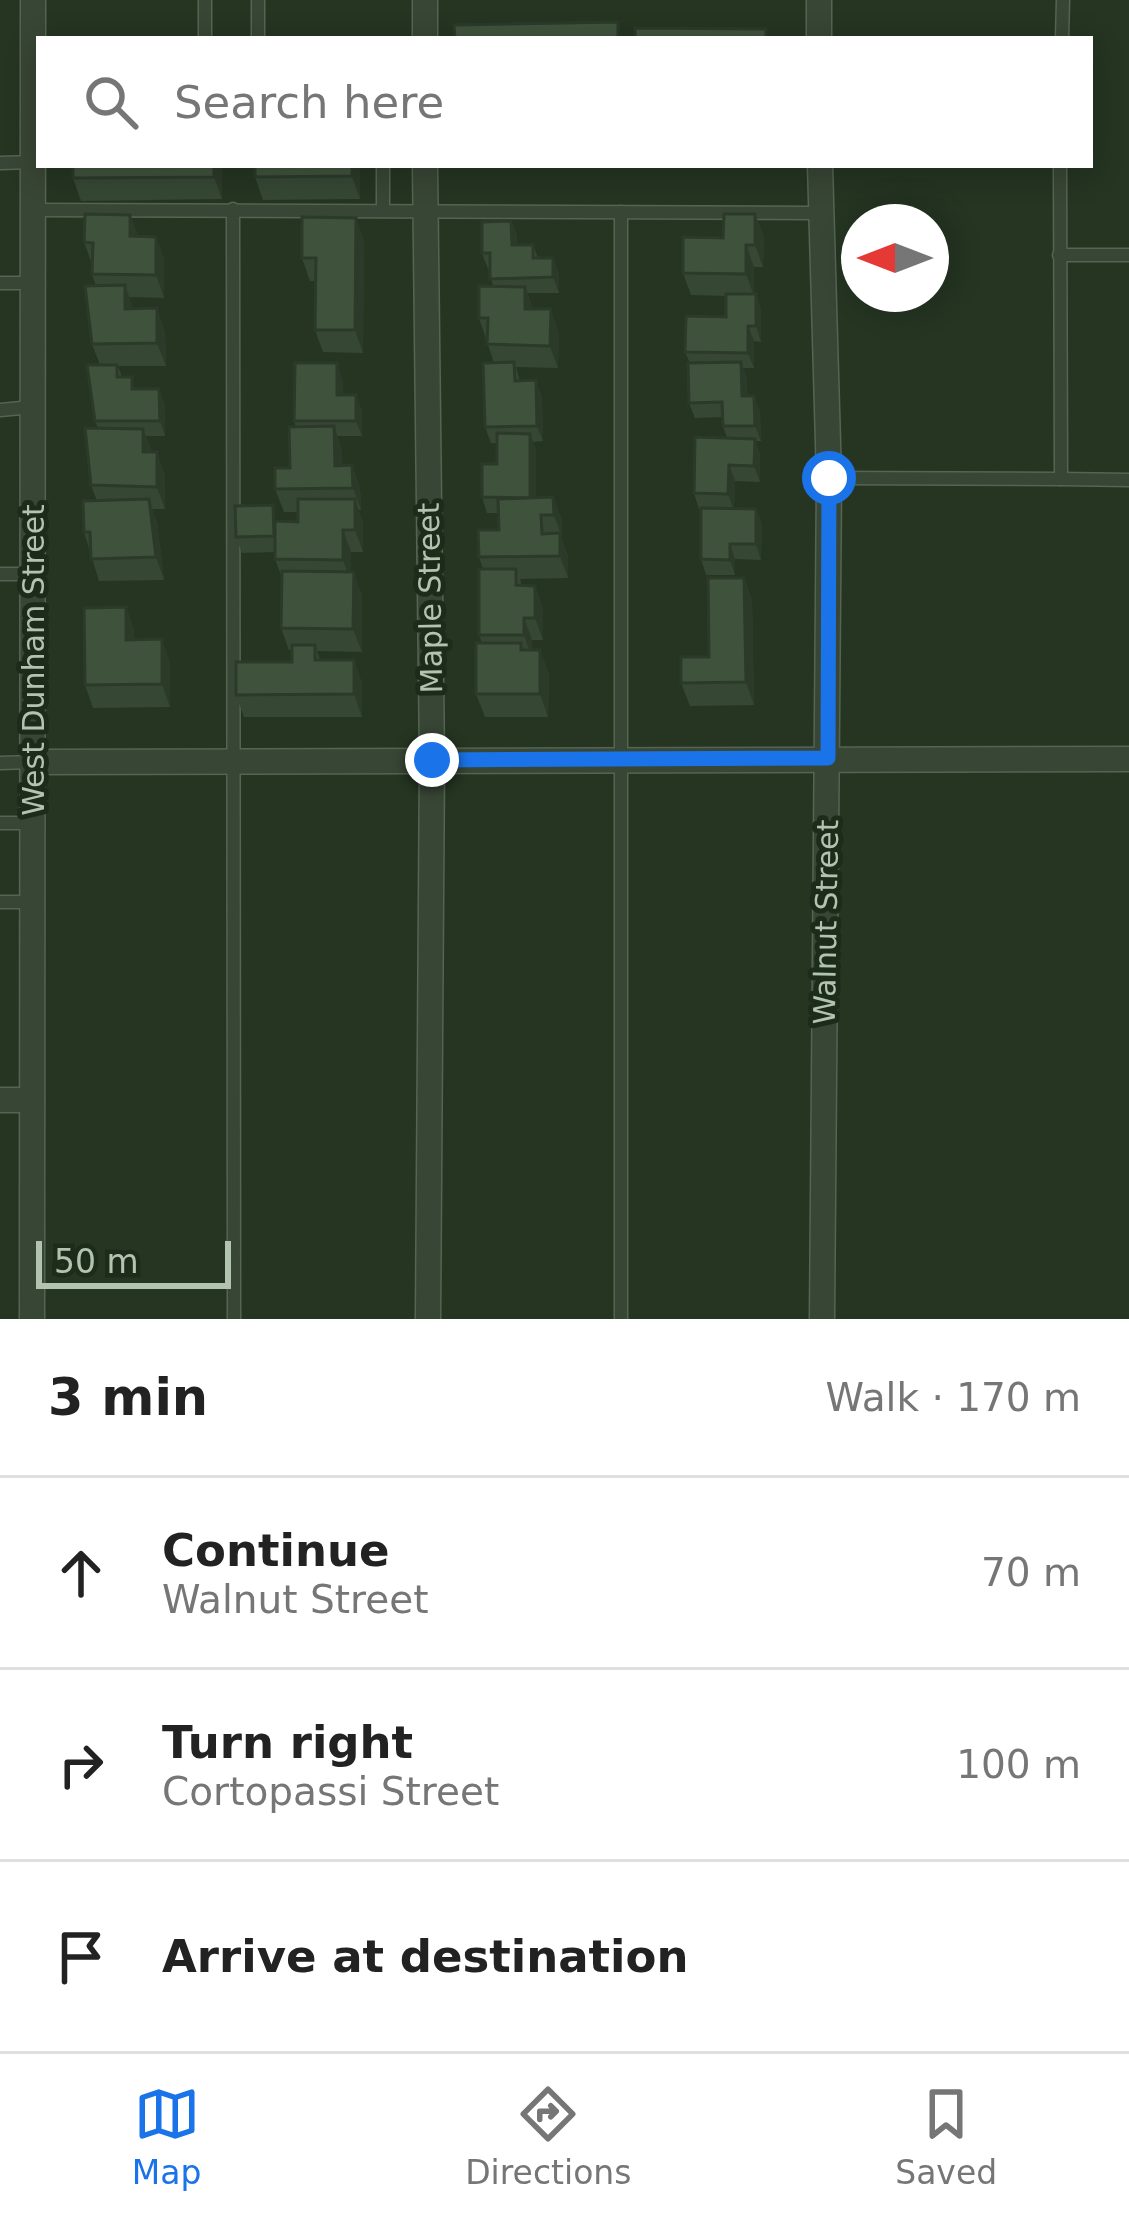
<!DOCTYPE html>
<html lang="en">
<head>
<meta charset="utf-8">
<style>
	:root { --surface:#fff; --page:#f2f2f2; --text:#222; --muted:#767676; --line:#e0e0e0; --accent:#1a73e8 }
	body { margin:0; font-family:"DejaVu Sans",sans-serif; background:var(--page); color:var(--text) }
	.compass { position:absolute; left:841px; top:204px; width:108px; height:108px; border-radius:50%; background:var(--surface); box-shadow:0 6px 30px #0003; rotate:270deg }
	.scale { position:absolute; left:36px; bottom:30px; width:195px; box-sizing:border-box; padding-left:12px; border:6px solid #b2c3b0; border-top:0; font-size:33px; line-height:42px; white-space:nowrap; color:#b2c3b0; -webkit-text-stroke:9px #1d2b1b; paint-order:stroke }
	.stop { position:absolute; width:36px; height:36px; margin:-27px; border:9px solid #1a73e8; border-radius:50%; background:#fff }
	.stop.end { background:#1a73e8; border-color:#fff; box-shadow:0 3px 12px #0008 }
	.list { margin:0; padding:0; list-style:none }
	h2 { display:flex; justify-content:space-between; align-items:center; height:156px; margin:0; padding:0 48px; font-size:51px }
	h2 small { font-size:39px; font-weight:400; color:var(--muted) }
	.list li { display:grid; grid-template-columns:78px 1fr auto; gap:36px; align-items:center; box-sizing:border-box; height:192px; padding:0 48px; border-top:3px solid var(--line) }
	.list b { display:block; font-size:45px; white-space:nowrap }
	.list p { margin:0; font-size:39px; white-space:nowrap; color:var(--muted) }
	.list em { font-size:39px; font-style:normal; color:var(--muted) }
	.icon { flex:none; width:66px; height:66px; fill:none; stroke:currentColor; stroke-width:2; stroke-linecap:round; stroke-linejoin:round }
	.map { position:relative; flex:none; width:1129px; height:1319px; overflow:hidden }
	.search { position:absolute; background:var(--surface); box-shadow:0 6px 30px #0003; left:36px; right:36px; top:36px; height:132px; display:flex; align-items:center; gap:30px; box-sizing:border-box; padding:0 42px; border-radius:0px; color:var(--muted); font-size:45px }
	.sheet { height:732px; background:var(--surface) }
	nav { display:flex; justify-content:space-around; align-items:center; box-sizing:border-box; height:168px; border-top:3px solid var(--line); background:var(--surface); font-size:33px; color:var(--muted) }
	nav a { display:grid; justify-items:center; gap:6px }
	nav .on { color:var(--accent) }
	.map>svg:first-child { display:block }
</style>
</head>
<body>
<div class="map">
<svg width="1129" height="1319" viewBox="0 0 1129 1319">
	<rect width="100%" height="100%" fill="#253522"/>
	<g fill="none" stroke-linecap="round" stroke-linejoin="round">
		<g stroke="#556453" stroke-width="15">
			<g id="service">
				<polyline points="258,0 258,39"/>
				<polyline points="205,39 205,0"/>
				<polyline points="1062,39 1063,0"/>
				<polyline points="0,163 34,162"/>
				<polyline points="383,165 383,210"/>
				<polyline points="233,209 234,1319"/>
				<polyline points="34,210 819,213"/>
				<polyline points="621,212 621,1319"/>
				<polyline points="1059,255 1129,255"/>
				<polyline points="0,283 34,283"/>
				<polyline points="0,410 32,407"/>
				<polyline points="830,478 1061,479 1060,165"/>
				<polyline points="1061,479 1129,480"/>
				<polyline points="0,574 33,574"/>
				<polyline points="0,763 33,762"/>
				<polyline points="0,823 33,823"/>
				<polyline points="0,902 32,902"/>
			</g>
		</g>
		<g stroke="#556453" stroke-width="27">
			<g id="minor">
				<polyline points="819,0 819,39"/>
				<polyline points="425,39 425,0"/>
				<polyline points="425,165 432,760 428,1319"/>
				<polyline points="820,165 829,478 822,1319"/>
				<polyline points="33,762 1129,759"/>
				<polyline points="0,1100 32,1100"/>
				<polyline points="32,1319 33,0"/>
			</g>
		</g>
		<use href="#service" stroke="#384635" stroke-width="12"/>
		<use href="#minor" stroke="#384635" stroke-width="24"/>
	</g>
	<g fill="#364734">
		<polygon points="73,165 222,165 222,199 81,201 73,178"/>
		<polygon points="360,165 360,199 263,200 255,177"/>
		<polygon points="755,214 764,237 763,267 754,267 754,294 756,294 761,309 761,342 754,341 754,368 743,368 747,378 747,396 760,411 761,441 755,441 760,454 760,482 735,481 734,509 756,509 762,524 761,560 735,559 735,575 706,575 701,559 701,509 699,509 694,493 727,438 723,426 722,417 695,418 689,403 690,363 685,352 726,317 726,296 691,295 683,273 723,238"/>
		<polygon points="130,215 138,237 156,237 164,259 164,298 129,297 133,309 165,331 166,366 118,366 122,377 136,389 165,404 165,436 146,436 152,452 165,475 165,509 152,509 157,522 164,580 99,581 84,532 97,501 91,485 98,428 95,421 100,365 92,344 96,286 92,274 92,264 84,242"/>
		<polygon points="511,221 517,236 517,245 533,245 538,258 559,273 559,293 527,293 533,309 559,332 558,368 516,367 520,381 542,396 543,441 533,442 536,449 536,498 553,497 562,520 561,537 568,556 568,578 520,579 522,586 535,586 543,608 543,640 532,640 532,650 549,673 548,717 485,717 476,694 482,643 479,635 483,569 479,557 499,530 498,513 487,513 482,497 497,464 497,443 491,443 485,427 494,363 479,318 493,287 490,269 488,269 482,253"/>
		<polygon points="364,241 363,353 323,352 315,330 316,281 310,281 302,258"/>
		<polygon points="343,379 343,395 362,410 362,436 337,436 342,449 342,465 352,465 360,488 361,510 358,510 363,522 363,552 351,552 351,572 362,595 362,652 317,651 320,660 362,682 362,717 244,717 236,695 292,662 292,650 289,650 281,628 282,578 275,559 275,552 242,553 236,537 279,522 298,522 298,512 284,512 275,489 290,468 296,427 294,421"/>
		<polygon points="744,578 752,600 754,705 690,706 681,683 709,657"/>
		<polygon points="126,607 134,630 134,640 170,662 170,707 93,708 85,685"/>
	</g>
	<g fill="#2c3a2a">
		<polygon points="214,165 222,165 222,199 214,177"/>
		<polygon points="352,165 360,165 360,199 352,176"/>
		<polygon points="755,214 764,237 763,267 755,245"/>
		<polygon points="130,215 139,237 130,236"/>
		<polygon points="356,218 364,241 363,353 355,330"/>
		<polygon points="511,221 517,236 518,261 512,245"/>
		<polygon points="156,237 164,259 164,298 156,275"/>
		<polygon points="746,245 754,267 754,296 746,274"/>
		<polygon points="553,258 559,273 559,293 553,277"/>
		<polygon points="125,285 133,308 125,309"/>
		<polygon points="525,287 533,310 525,309"/>
		<polygon points="756,294 761,309 761,342 756,326"/>
		<polygon points="157,308 165,331 166,366 157,343"/>
		<polygon points="551,309 559,332 558,368 550,346"/>
		<polygon points="748,326 754,341 754,368 748,353"/>
		<polygon points="741,362 747,378 748,412 742,396"/>
		<polygon points="337,363 343,379 343,410 337,395"/>
		<polygon points="536,380 542,396 543,441 537,426"/>
		<polygon points="159,389 165,404 165,436 160,421"/>
		<polygon points="356,395 362,410 362,436 356,421"/>
		<polygon points="754,396 760,411 761,441 755,426"/>
		<polygon points="334,426 342,449 343,488 335,466"/>
		<polygon points="143,429 152,451 151,475 143,452"/>
		<polygon points="530,434 536,449 536,513 530,498"/>
		<polygon points="755,439 760,454 760,482 754,466"/>
		<polygon points="157,452 165,475 165,509 157,487"/>
		<polygon points="352,465 360,488 361,510 353,488"/>
		<polygon points="729,465 735,481 734,510 728,494"/>
		<polygon points="553,497 562,520 562,537 554,515"/>
		<polygon points="149,499 157,522 164,580 156,557"/>
		<polygon points="355,499 363,522 363,552 355,530"/>
		<polygon points="756,509 762,524 761,560 756,544"/>
		<polygon points="343,530 351,552 351,582 343,560"/>
		<polygon points="560,533 568,556 568,578 560,556"/>
		<polygon points="730,544 735,559 735,575 730,560"/>
		<polygon points="354,572 362,595 362,652 353,629"/>
		<polygon points="744,578 752,600 754,705 746,682"/>
		<polygon points="535,586 543,608 543,640 535,618"/>
		<polygon points="126,607 134,630 134,662 126,640"/>
		<polygon points="524,618 532,640 532,658 524,635"/>
		<polygon points="162,639 170,662 170,707 162,684"/>
		<polygon points="540,650 549,673 548,717 540,694"/>
		<polygon points="354,660 362,682 362,717 354,694"/>
	</g>
	<g fill="#3f533c" stroke="#2c3a2a" stroke-width="3">
		<polygon points="618,22 618,39 455,39 454,25"/>
		<polygon points="635,28 766,29 766,39 635,39"/>
		<polygon points="73,165 214,165 214,177 73,178"/>
		<polygon points="255,165 352,165 352,176 255,177"/>
		<polygon points="85,214 130,215 130,236 156,237 156,275 92,274 93,243 84,242"/>
		<polygon points="724,214 755,214 755,245 746,245 746,274 683,273 683,237 723,238"/>
		<polygon points="302,217 356,218 355,330 315,330 316,258 302,258"/>
		<polygon points="511,221 512,245 533,245 533,258 553,258 553,277 490,279 490,253 482,253 482,222"/>
		<polygon points="125,285 125,309 157,308 157,343 92,344 85,286"/>
		<polygon points="479,286 525,287 525,309 551,309 550,346 487,344 488,318 479,318"/>
		<polygon points="726,294 756,294 756,326 748,326 748,353 685,352 686,316 726,317"/>
		<polygon points="514,362 515,381 536,380 537,426 485,427 483,363"/>
		<polygon points="741,362 742,396 754,396 755,426 723,426 722,402 689,403 688,363"/>
		<polygon points="295,363 337,363 337,395 356,395 356,421 294,421"/>
		<polygon points="87,365 117,365 117,377 132,377 132,389 159,389 160,421 95,421"/>
		<polygon points="334,426 335,466 352,465 353,488 275,489 275,468 290,468 289,427"/>
		<polygon points="85,428 143,429 143,452 157,452 157,487 91,485"/>
		<polygon points="497,433 530,434 530,498 482,497 482,464 497,464"/>
		<polygon points="695,437 755,439 754,466 729,465 728,494 694,493"/>
		<polygon points="553,497 554,515 541,515 542,534 560,533 560,556 479,557 478,530 499,530 498,499"/>
		<polygon points="149,499 156,557 91,559 90,532 84,532 83,501"/>
		<polygon points="298,499 355,499 355,530 343,530 343,560 275,559 275,521 298,522"/>
		<polygon points="273,505 274,536 236,537 235,506"/>
		<polygon points="701,508 756,509 756,544 730,544 730,560 701,559"/>
		<polygon points="479,569 516,569 516,585 535,586 535,618 524,618 524,635 479,635"/>
		<polygon points="282,571 354,572 353,629 281,628"/>
		<polygon points="708,578 744,578 746,682 681,683 681,657 709,657"/>
		<polygon points="126,607 126,640 162,639 162,684 85,685 84,608"/>
		<polygon points="476,643 521,643 521,650 540,650 540,694 476,694"/>
		<polygon points="292,645 315,645 315,660 354,660 354,694 236,695 236,662 292,662"/>
	</g>
	<g fill="none" stroke-linecap="round" stroke-linejoin="round">
		<polyline stroke="#1a73e8" stroke-width="15" points="432,760 828,758 829,478"/>
	</g>
	<g text-anchor="middle" dominant-baseline="central" stroke-width="10" stroke-linejoin="round" paint-order="stroke">
		<g font-size="30" fill="#b2c3b0" stroke="#1d2b1b">
			<text transform="translate(430 598) rotate(-91)">Maple Street</text>
			<text transform="translate(33 660) rotate(-90)">West Dunham Street</text>
			<text transform="translate(826 922) rotate(-89)">Walnut Street</text>
		</g>
	</g>
</svg>
<svg class="compass" viewBox="-18 -18 36 36"><path d="M0-13l5 13h-10z" fill="#e53935"/><path d="M0 13l5-13h-10z" fill="#767676"/></svg>
<div class="scale">50 m</div>
<div class="stop" style="left:829px;top:478px"></div>
<div class="stop end" style="left:432px;top:760px"></div>
<div class="search"><svg class="icon" aria-label="search" viewBox="0 0 24 24"><circle cx="10" cy="10" r="6"/><path d="M15 15l6 6"/></svg>Search here</div>
</div>
<section class="sheet">
<h2>3 min<small>Walk · 170 m</small></h2>
<ul class="list">
<li><svg class="icon" aria-label="ahead" viewBox="0 0 24 24"><path d="M12 20V5M6 11l6-6 6 6"/></svg><div><b>Continue</b><p>Walnut Street</p></div><em>70 m</em></li>
<li><svg class="icon" aria-label="right" viewBox="0 0 24 24"><path d="M7 20v-9h11M14 6l5 5-5 5"/></svg><div><b>Turn right</b><p>Cortopassi Street</p></div><em>100 m</em></li>
<li><svg class="icon" aria-label="arrive" viewBox="0 0 24 24"><path d="M6 21V4h12l-3 4 3 4H6"/></svg><div><b>Arrive at destination</b></div></li>
</ul>
</section>
<nav>
<a class="on"><svg class="icon" aria-label="map" viewBox="0 0 24 24"><path d="M3 6l6-2 6 2 6-2v14l-6 2-6-2-6 2zM9 4v14M15 6v14"/></svg>Map</a>
<a><svg class="icon" aria-label="directions" viewBox="0 0 24 24"><path d="M12 3l9 9-9 9-9-9zM9 14v-3h6M13 9l2 2-2 2"/></svg>Directions</a>
<a><svg class="icon" aria-label="saved" viewBox="0 0 24 24"><path d="M7 4h10v16l-5-4-5 4z"/></svg>Saved</a>
</nav>
</body>
</html>
